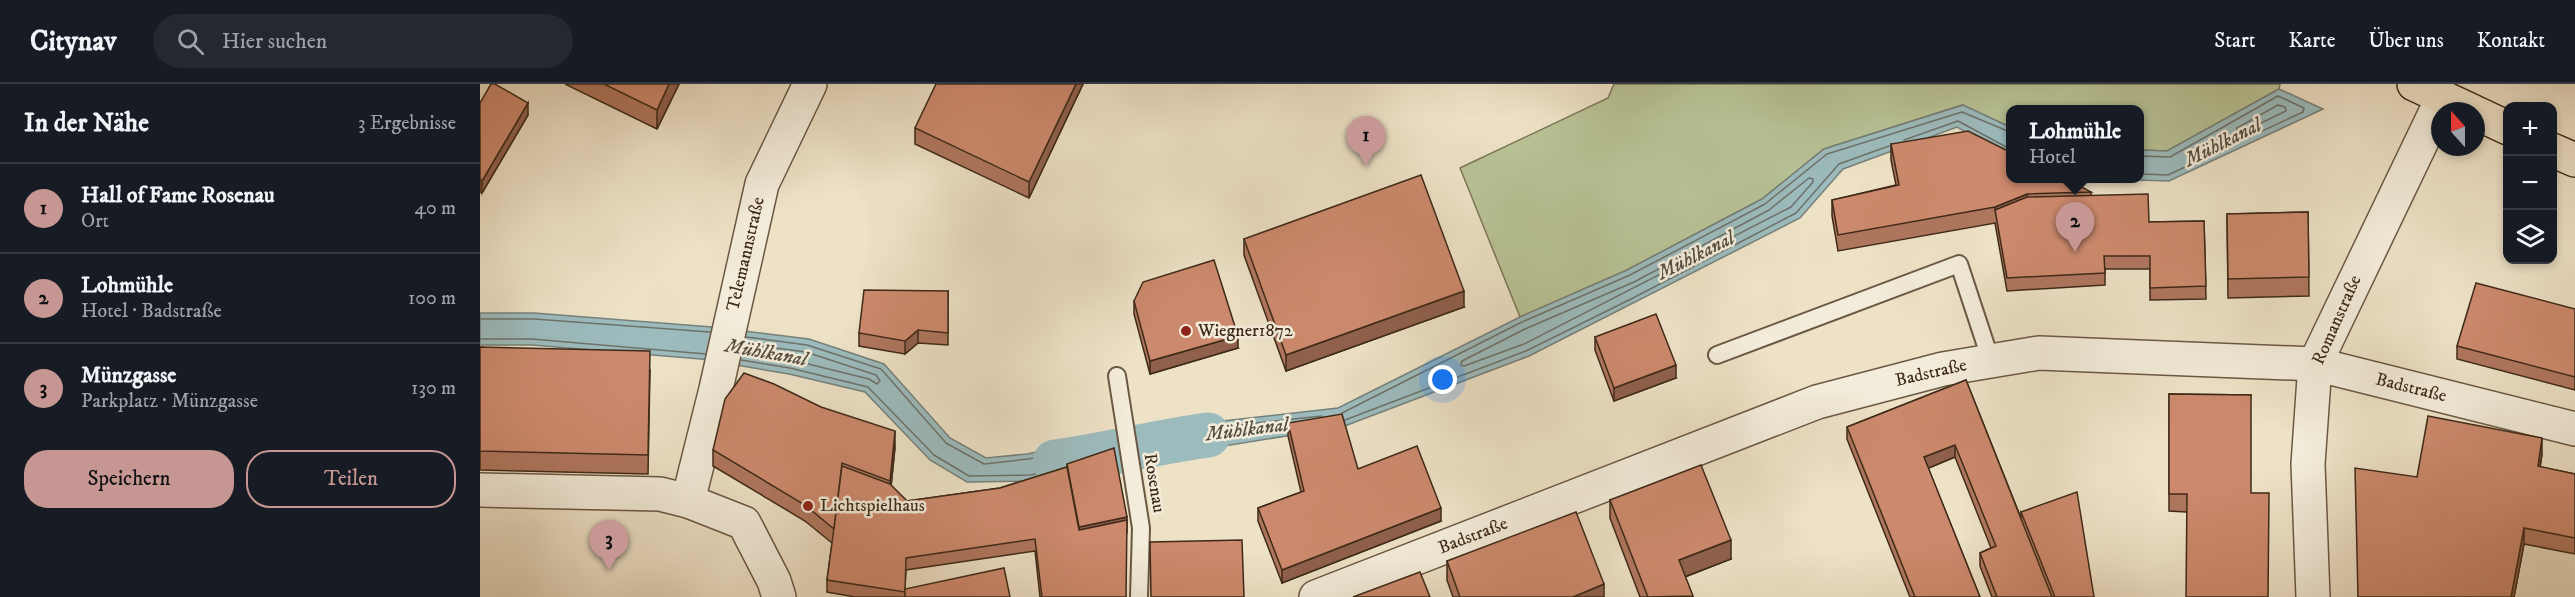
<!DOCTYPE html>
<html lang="de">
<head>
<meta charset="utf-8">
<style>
	:root { --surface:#171b24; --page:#242831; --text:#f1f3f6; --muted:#9ea1a6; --line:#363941; --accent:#c59692 }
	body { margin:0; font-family:"IM FELL DW Pica",serif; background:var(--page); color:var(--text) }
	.controls { position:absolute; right:18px; top:18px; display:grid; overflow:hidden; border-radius:12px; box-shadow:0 3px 9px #0003 }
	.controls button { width:54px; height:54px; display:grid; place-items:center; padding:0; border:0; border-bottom:2px solid var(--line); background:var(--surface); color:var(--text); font:30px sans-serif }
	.compass { position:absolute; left:1951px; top:18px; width:54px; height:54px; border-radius:50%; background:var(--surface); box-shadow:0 3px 9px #0003; rotate:339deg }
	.you { position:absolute; left:963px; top:296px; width:21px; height:21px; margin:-15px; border:4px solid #fff; border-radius:50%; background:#1a73e8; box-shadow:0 0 0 9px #1a73e833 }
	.badge { display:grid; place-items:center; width:39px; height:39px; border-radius:50%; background:var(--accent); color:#111; font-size:20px; font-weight:700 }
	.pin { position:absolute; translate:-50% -50px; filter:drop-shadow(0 2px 3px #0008) }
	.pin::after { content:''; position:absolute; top:32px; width:21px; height:18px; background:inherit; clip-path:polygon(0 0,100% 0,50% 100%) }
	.popup { position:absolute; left:1526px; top:21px; width:138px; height:78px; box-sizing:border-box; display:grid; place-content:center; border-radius:12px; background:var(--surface); filter:drop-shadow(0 2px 4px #0005); font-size:20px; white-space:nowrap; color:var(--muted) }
	.popup b { font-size:22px; color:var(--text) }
	.popup::after { content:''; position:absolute; left:50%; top:100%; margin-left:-12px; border:12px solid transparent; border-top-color:var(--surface) }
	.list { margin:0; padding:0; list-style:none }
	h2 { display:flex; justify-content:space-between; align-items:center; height:78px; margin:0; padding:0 24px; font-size:26px }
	h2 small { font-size:20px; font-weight:400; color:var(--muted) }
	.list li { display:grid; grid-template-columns:39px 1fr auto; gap:18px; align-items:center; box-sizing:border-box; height:90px; padding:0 24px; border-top:2px solid var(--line) }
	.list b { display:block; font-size:22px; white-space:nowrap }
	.list p { margin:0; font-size:20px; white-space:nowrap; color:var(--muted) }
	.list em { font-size:20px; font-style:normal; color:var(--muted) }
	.actions { display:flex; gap:12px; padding:18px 24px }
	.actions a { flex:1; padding:14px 0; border:2px solid var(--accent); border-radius:24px; text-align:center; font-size:21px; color:var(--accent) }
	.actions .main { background:var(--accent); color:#111 }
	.icon { flex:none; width:33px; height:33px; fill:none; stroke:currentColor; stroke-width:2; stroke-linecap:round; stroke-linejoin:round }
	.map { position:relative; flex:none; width:2095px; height:513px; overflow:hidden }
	header { display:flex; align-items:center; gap:36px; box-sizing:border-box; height:84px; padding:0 30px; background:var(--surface); border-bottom:2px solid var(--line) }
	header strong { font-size:28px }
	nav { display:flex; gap:33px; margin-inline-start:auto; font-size:21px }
	.search { width:420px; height:54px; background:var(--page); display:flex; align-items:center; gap:15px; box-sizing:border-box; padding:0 21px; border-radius:33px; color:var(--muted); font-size:22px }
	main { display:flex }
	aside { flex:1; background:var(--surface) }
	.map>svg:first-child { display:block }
</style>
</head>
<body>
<header>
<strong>Citynav</strong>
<div class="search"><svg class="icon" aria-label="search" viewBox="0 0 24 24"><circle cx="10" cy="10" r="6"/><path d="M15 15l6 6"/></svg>Hier suchen</div>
<nav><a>Start</a><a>Karte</a><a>Über uns</a><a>Kontakt</a></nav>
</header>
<main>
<aside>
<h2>In der Nähe<small>3 Ergebnisse</small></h2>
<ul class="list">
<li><span class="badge">1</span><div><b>Hall of Fame Rosenau</b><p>Ort</p></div><em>40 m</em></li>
<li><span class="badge">2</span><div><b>Lohmühle</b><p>Hotel · Badstraße</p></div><em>100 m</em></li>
<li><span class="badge">3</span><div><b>Münzgasse</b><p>Parkplatz · Münzgasse</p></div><em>130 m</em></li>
</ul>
<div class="actions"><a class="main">Speichern</a><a>Teilen</a></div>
</aside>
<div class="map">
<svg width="2095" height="513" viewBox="0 0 2095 513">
	<rect width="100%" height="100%" fill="#ede1c6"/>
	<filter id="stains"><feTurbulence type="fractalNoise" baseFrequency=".00333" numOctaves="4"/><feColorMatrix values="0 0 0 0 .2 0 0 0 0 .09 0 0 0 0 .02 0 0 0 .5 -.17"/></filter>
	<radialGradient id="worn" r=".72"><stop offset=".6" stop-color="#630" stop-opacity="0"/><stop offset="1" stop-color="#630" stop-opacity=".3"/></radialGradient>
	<polygon fill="#b8c396" stroke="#7b7657" stroke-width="1.5" points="1134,0 1800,0 1799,5 1687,67 1660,66 1660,26 1530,26 1530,43 1482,21 1344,65 1282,115 1147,186 1040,233 980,84 1128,14"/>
	<g fill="#9cbbbd" stroke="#76817b" stroke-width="1.5">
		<polygon points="1799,5 1843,25 1689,97 1626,95 1660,94 1660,66 1687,67"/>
		<polygon points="1483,21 1530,43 1530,72 1477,43 1363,85 1320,134 1049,272 862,343 670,374 662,346 858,324 1040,233 1147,186 1282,115 1344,65"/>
		<polygon points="0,229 54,229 232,243 329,255 404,280 470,354 506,374 547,370 632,352 637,379 551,397 487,398 450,376 385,308 309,290 221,275 52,261 0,261"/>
	</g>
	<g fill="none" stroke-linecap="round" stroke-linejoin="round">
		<g stroke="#6d726a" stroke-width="1.5">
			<polygon points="1798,21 1805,23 1806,27 1760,49 1757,48 1757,44"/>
			<polyline points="1424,56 1478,37 1530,65"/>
			<polyline points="1660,72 1690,73 1798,12 1824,24 1823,28 1688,91 1660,90"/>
			<polygon points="1329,94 1333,95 1333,98 1311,123 1044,260 984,282 981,281 982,277 1045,245 1154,198 1289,126"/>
			<polyline points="0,235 54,235 230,248"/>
			<polyline points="266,253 327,261 401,285 466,359 504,380 548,375 625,360 629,364"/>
			<polyline points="0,255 52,255 226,270"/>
			<polyline points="263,268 312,276 389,295 397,300 400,297 396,291 326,268 264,260"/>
			<polyline points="261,276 310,284 388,303 454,371 489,392 551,391 573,386"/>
			<polyline points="862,329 1042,238 1150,191 1285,120 1347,70 1482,28 1530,48"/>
			<polyline points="865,336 1046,267 1153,214 1316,129 1359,80 1409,62"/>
			<polyline points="806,346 677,367 674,365 671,354 673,350 842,332"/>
		</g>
		<path stroke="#9cbbbd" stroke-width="45" d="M575,378C626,371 677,358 728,351"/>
		<g stroke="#6a5844" stroke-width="20">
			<g id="lane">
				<polyline points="1237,271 1479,180 1511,277"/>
				<polyline points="637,292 661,444 659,513"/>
			</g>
		</g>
		<g stroke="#6a5844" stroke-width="36">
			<g id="street">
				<polyline points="0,406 180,410 208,417 264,439 294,497 299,513"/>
				<polyline points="208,417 236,305 282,100 330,0"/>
				<polyline points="836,513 1337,318 1463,285 1559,269 1835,280 2095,345"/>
				<polyline points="1833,513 1828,380 1835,280 1963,13"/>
			</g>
		</g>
		<g stroke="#3e2a18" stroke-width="36">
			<g id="primary">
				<polyline points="1934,0 1992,27"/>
				<polyline points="1996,29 2028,44"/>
				<polyline points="2072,66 2095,76"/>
			</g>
		</g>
		<use href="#lane" stroke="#f3ecda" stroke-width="16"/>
		<use href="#street" stroke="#f3ecda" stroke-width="33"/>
		<use href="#primary" stroke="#ede1c6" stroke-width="33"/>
	</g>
	<g fill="#af765e" stroke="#3e2a18" stroke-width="1.5">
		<polygon points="85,0 199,0 177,45"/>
		<polygon points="603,0 549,114 435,60 435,44"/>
		<polygon points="0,19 48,31 2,109 0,108"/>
		<polygon points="1411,60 1611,108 1611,111 1669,138 1724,137 1726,215 1670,216 1670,185 1625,185 1625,201 1527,207 1515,139 1358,167 1352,132 1352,116 1416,101 1411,76"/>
		<polygon points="1828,128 1829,212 1748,214 1747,130"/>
		<polygon points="764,155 984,223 806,287 764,171"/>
		<polygon points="468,207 468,261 438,259 425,270 379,262 379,249"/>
		<polygon points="654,217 758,264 670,290 654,230"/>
		<polygon points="2095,225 2095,306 1977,275 1977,262"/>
		<polygon points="1115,253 1196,294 1134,317 1115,266"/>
		<polygon points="0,263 170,286 168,390 0,386"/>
		<polygon points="1486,296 1541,434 1541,428 1614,513 1512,513 1500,482 1500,469 1511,464 1475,373 1448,384 1500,513 1430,513 1367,355 1367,343"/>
		<polygon points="1689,310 1771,311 1706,428 1689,427"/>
		<polygon points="808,339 878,385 961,437 802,499 778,437 778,424 821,408 808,352"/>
		<polygon points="415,363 411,402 427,417 520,404 587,383 587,380 646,513 560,513 555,467 426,486 425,505 530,513 375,513 347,508 347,496 352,459 325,437 233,382 233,366"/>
		<polygon points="2062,370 2060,383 2095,390 2095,470 2044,460 2034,513 1878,513 1937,393"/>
		<polygon points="1130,416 1251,475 1205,493 1213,513 1160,513 1130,434"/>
		<polygon points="967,477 1124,513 973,513 967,496"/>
	</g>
	<g fill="#8f604c" stroke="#3e2a18" stroke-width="1.5">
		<polygon points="189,0 199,0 177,45 177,26"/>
		<polygon points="596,0 603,0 549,114 549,98"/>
		<polygon points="48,19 48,31 2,109 2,97"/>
		<polygon points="1547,110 1547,126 1515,126 1515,123"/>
		<polygon points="984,207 984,223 806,287 806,271"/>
		<polygon points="438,246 438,259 425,270 425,257"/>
		<polygon points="758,252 758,264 670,290 670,277"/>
		<polygon points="1196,281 1196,294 1134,317 1134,304"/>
		<polygon points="415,347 415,363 410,413 410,397"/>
		<polygon points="2062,354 2062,370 2058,398 2058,382"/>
		<polygon points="1475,361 1475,373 1444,386 1444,373"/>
		<polygon points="961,424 961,437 802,499 802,486"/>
		<polygon points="647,433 647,449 599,459 599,443"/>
		<polygon points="2044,444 2044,460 2034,513 2031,513"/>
		<polygon points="1251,456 1251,475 1199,495 1199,476"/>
		<polygon points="1124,500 1124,513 1093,513"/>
	</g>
	<g fill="#cc896d" stroke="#3e2a18" stroke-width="1.5">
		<polygon points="11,0 15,0 48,19 2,97 0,95 0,19"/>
		<polygon points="124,0 189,0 177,26"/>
		<polygon points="456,0 596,0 549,98 435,44"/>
		<polygon points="1488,47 1530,68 1530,94 1585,94 1611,108 1547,110 1515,123 1358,151 1352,116 1419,101 1411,60"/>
		<polygon points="941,91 984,207 806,271 764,155"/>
		<polygon points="1668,110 1669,138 1724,137 1726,202 1670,204 1670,172 1624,172 1625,189 1527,194 1515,126 1547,113"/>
		<polygon points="1828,128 1829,193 1748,195 1747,130"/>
		<polygon points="734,176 758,252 670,277 654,217 663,198"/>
		<polygon points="1996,199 2095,225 2095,293 1977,262"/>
		<polygon points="384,206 468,207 468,249 438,246 425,257 379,249"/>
		<polygon points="1176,230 1196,281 1134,304 1115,253"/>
		<polygon points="0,263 170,267 168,371 0,367"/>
		<polygon points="264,289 294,300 341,323 415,347 410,397 362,379 354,445 325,421 233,366 245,315"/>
		<polygon points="1486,296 1572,513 1517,513 1500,469 1516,462 1475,361 1444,373 1500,513 1435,513 1367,343"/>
		<polygon points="1689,310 1771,311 1771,409 1789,409 1788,513 1706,513 1707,410 1689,410"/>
		<polygon points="862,330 878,385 937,362 961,424 802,486 778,424 824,407 808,339"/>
		<polygon points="1948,332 2062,354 2058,382 2095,390 2095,454 2044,444 2031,513 1878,513 1875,384 1937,393"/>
		<polygon points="634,364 647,433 599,443 587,380"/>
		<polygon points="1221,381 1251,456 1199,476 1213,512 1168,513 1130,416"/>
		<polygon points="362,382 410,400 427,417 520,404 587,383 599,446 647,436 646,513 562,513 555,455 426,474 425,508 347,496 354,444 354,445"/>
		<polygon points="1597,408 1614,513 1575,513 1541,428"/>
		<polygon points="1096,428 1124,500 1093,513 980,513 967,477"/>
		<polygon points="762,456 764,513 671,513 670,458"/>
		<polygon points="524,484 530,513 425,513 425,505"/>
		<polygon points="940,488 950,513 873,513"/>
	</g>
	<g fill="#8f2418" stroke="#f3ecda" stroke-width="2">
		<circle cx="706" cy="247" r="6"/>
		<circle cx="328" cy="422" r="6"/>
	</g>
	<g text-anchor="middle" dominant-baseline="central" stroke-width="5" stroke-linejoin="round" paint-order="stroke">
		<g font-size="18" fill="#3e2a18" stroke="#f3ecda">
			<text transform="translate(266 170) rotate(-77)">Telemannstraße</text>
			<text transform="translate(1857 236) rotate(-66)">Romanstraße</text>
			<text transform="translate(1451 289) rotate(-13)">Badstraße</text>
			<text transform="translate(1931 304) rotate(14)">Badstraße</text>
			<text transform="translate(674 399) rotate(81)">Rosenau</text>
			<text transform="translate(993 452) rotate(-21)">Badstraße</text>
		</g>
		<g font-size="18" fill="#3e2a18" stroke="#f3ecda" text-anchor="start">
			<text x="718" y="247">Wiegner1872</text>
			<text x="340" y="422">Lichtspielhaus</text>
		</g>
		<g font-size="20" font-style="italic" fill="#564e41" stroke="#f3ecda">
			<text transform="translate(1743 59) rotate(-27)">Mühlkanal</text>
			<text transform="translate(1216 172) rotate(-27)">Mühlkanal</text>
			<text transform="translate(286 269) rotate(10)">Mühlkanal</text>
			<text transform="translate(767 346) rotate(-7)">Mühlkanal</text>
		</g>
	</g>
	<rect width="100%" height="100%" filter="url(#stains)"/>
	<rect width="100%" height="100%" fill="url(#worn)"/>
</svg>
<div class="controls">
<button>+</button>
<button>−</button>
<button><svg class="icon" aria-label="layers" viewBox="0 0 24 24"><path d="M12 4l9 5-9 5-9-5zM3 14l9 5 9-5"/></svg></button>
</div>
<svg class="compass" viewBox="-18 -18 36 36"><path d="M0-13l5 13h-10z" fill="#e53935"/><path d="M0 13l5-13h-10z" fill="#9ea1a6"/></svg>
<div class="you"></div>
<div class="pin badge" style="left:886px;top:82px">1</div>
<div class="pin badge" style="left:1595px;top:168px">2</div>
<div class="popup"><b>Lohmühle</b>Hotel</div>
<div class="pin badge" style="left:129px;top:486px">3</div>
</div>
</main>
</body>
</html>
